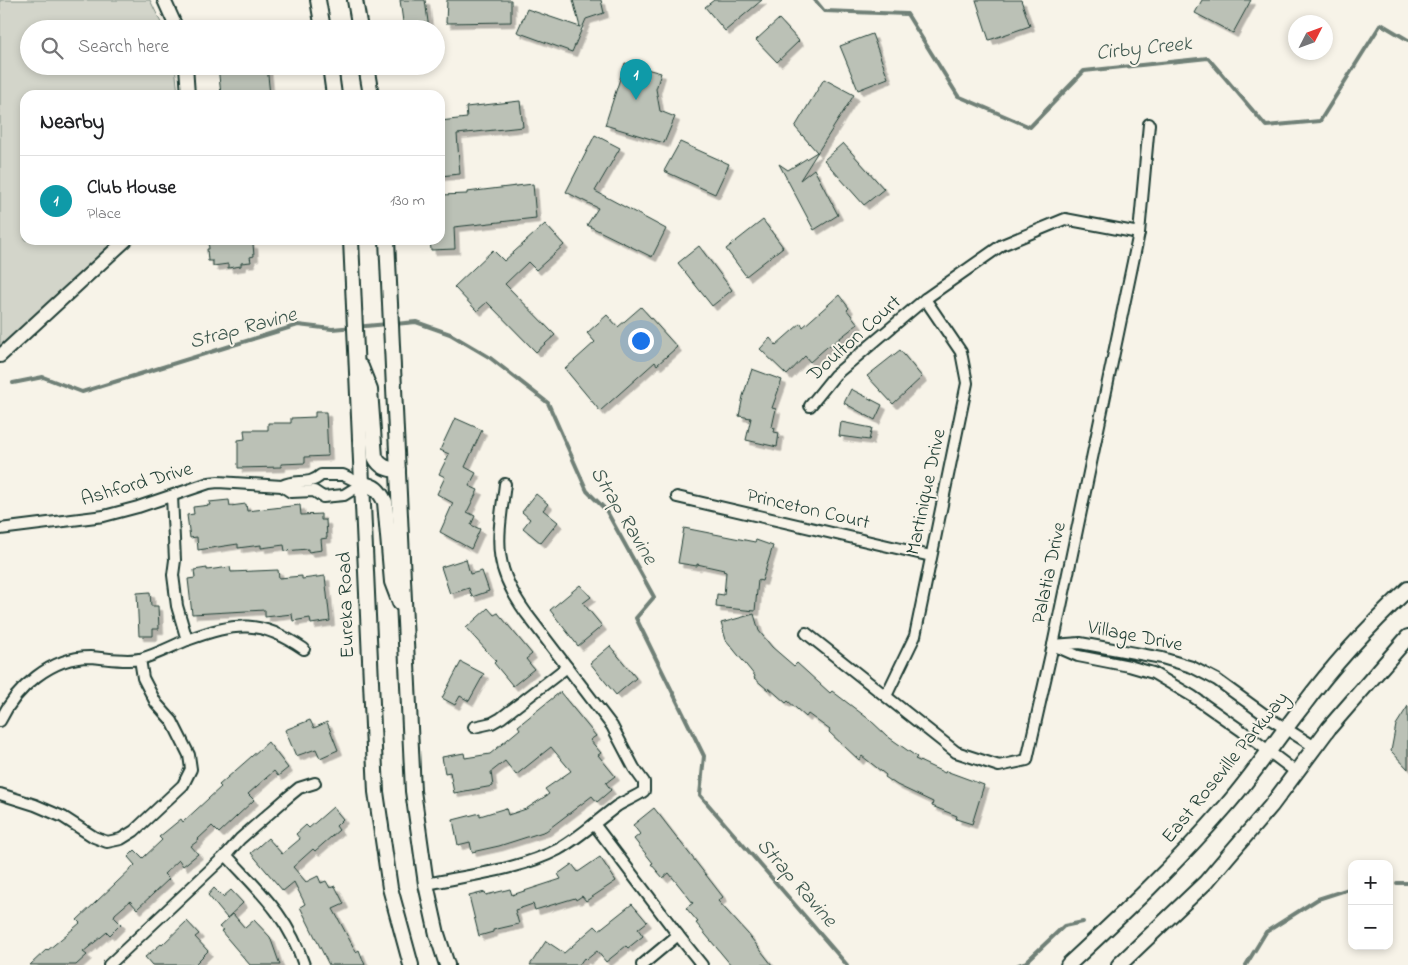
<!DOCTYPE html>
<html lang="en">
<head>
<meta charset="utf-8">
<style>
	:root { --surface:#fff; --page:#f6f6f6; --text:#202124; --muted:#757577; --line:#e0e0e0; --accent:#7c3aed }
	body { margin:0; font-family:"Indie Flower",sans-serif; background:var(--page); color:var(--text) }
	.controls { position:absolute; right:15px; bottom:15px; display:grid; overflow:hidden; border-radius:10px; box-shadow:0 2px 8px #0003 }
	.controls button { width:45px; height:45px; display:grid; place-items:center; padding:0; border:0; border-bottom:1px solid var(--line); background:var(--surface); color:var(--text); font:25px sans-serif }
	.compass { position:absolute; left:1288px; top:15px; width:45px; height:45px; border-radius:50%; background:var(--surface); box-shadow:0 2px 8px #0003; rotate:48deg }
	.you { position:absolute; left:640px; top:340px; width:18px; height:18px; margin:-12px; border:4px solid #fff; border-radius:50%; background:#1a73e8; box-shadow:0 0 0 8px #1a73e833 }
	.badge { display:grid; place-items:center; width:32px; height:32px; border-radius:50%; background:var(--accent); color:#fff; font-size:16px; font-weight:700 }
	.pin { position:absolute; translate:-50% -41px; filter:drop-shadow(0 1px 2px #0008) }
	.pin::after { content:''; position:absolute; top:26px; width:18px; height:15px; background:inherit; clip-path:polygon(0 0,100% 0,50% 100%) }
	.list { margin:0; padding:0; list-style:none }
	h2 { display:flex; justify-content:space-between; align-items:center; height:65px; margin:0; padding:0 20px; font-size:21px }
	h2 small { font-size:16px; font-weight:400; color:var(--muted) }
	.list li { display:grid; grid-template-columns:32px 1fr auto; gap:15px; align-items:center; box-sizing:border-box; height:90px; padding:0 20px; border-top:1px solid var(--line) }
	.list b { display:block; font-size:19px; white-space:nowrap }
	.list p { margin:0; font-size:16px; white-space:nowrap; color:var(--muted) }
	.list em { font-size:16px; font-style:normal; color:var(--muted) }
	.icon { flex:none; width:28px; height:28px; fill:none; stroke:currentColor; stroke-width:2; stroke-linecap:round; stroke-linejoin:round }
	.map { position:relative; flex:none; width:1408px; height:965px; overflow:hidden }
	.search { position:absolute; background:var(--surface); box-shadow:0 2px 8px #0003; left:20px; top:20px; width:425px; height:55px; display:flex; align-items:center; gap:12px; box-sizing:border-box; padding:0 18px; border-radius:28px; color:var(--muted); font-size:19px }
	.panel { position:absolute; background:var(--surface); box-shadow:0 2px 8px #0003; left:20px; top:90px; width:425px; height:155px; border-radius:15px }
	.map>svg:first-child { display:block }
</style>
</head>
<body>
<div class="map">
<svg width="1408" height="965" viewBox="0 0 1408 965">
	<defs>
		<filter id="shadow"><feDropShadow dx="4.5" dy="4.5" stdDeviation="0" flood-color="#0004"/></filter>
	</defs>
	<rect width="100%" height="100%" fill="#f7f3e8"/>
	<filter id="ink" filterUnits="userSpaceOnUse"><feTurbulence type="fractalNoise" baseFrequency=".02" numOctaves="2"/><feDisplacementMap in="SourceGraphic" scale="10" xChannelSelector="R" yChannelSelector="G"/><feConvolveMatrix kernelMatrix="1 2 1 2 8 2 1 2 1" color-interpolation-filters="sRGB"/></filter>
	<g filter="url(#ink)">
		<polygon fill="#d3d5ca" stroke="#79897f" points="0,0 150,0 164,29 29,29 29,66 175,66 178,94 25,95 25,240 115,240 0,347"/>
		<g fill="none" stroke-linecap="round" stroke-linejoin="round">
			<g stroke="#6f8077" stroke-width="4">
				<polyline points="815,0 824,11 907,14 958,96 1030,127 1084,71 1208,58 1266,126 1320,121 1381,24 1408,40"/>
				<polyline points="395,324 416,322 450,334 489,357 548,403 587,491 606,510 654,597 636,618 704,756 700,795 847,965"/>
				<polyline points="13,383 43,377 82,392 298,325 332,329 388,324"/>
				<polyline points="1397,883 1408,883"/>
				<polyline points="1018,965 1026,962 1064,926 1083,922"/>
				<polyline points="1246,965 1266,932 1318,899 1352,888"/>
			</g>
		</g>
		<g fill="#bbc1b6" stroke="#1f3d34" filter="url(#shadow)">
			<polygon points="400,0 425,0 429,29 404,29"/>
			<polygon points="447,0 511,0 511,22 446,23"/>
			<polygon points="573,0 601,0 604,13 586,19 572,52 517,32 527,9 580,27"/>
			<polygon points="714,0 762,0 725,31 705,7"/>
			<polygon points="976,0 1021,0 1030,26 989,40"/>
			<polygon points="1202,0 1251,0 1233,33 1195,13"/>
			<polygon points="779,19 799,41 777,62 756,40"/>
			<polygon points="872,34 888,78 858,90 840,46"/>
			<polygon points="625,63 661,73 656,89 660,111 675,117 664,143 605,125"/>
			<polygon points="218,66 267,66 270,95 221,95"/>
			<polygon points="824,79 854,95 800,180 814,169 838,215 814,230 779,164 788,170 817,152 795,127"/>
			<polygon points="520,101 523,127 457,134 460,174 440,176 440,121 467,118 466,107"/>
			<polygon points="595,135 620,148 595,191 666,229 652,257 587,225 598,208 566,192"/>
			<polygon points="680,142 729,164 715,194 664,171"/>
			<polygon points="843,143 884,189 864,205 824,160"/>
			<polygon points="533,184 536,218 454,227 455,249 431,250 430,240 440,240 440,195 467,194 467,192"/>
			<polygon points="763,220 783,247 746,276 726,249"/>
			<polygon points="545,224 564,245 536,270 528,262 505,284 555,335 536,352 487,302 477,311 454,287 493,250 504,261"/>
			<polygon points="208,240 249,240 250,244 253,244 254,256 250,257 251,262 241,263 241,266 228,268 228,264 213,266 213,261 208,261 207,249 209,249"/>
			<polygon points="699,246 732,290 712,306 678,263"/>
			<polygon points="839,295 849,308 847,310 858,324 831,345 827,347 810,362 805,356 787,375 760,349 770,338 776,345 801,323 803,327"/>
			<polygon points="641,307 677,347 657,365 655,362 600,411 565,369 595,342 587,333 607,315 618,327"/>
			<polygon points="900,350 922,377 893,404 867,376"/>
			<polygon points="752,369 782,380 772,408 776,409 772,427 775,428 774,432 779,433 777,447 746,440 751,418 739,416 743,396"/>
			<polygon points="851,389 882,405 875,420 844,403"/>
			<polygon points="315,412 326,412 328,456 305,457 305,463 281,464 281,467 238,468 238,440 245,439 244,430 268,430 268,423 291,423 291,418 315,417"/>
			<polygon points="455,418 482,430 465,467 476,473 469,486 478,490 467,512 475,516 471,525 480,529 471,549 440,532 453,503 437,494 445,477 439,474 449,454 440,450"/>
			<polygon points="841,422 872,428 869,440 839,436"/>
			<polygon points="536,494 548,504 543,510 558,522 541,543 523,528 530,519 522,512"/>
			<polygon points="229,500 230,506 246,504 247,511 300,505 301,515 321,514 321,520 326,520 327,538 321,539 322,550 308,552 308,549 285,551 284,545 261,548 261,545 238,548 238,544 198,550 197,537 190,538 187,515 194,514 193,507 210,505 209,502"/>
			<polygon points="684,528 755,542 756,540 773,546 762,581 758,580 755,611 716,607 717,594 724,595 726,572 723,571 724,570 697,564 697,566 678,563"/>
			<polygon points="466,559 470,574 482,571 489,591 472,597 469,588 450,594 441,567"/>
			<polygon points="230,567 231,572 278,570 279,578 302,576 302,579 325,576 330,621 311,624 310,618 293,621 292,614 265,617 265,610 192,614 188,579 195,578 194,570 207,568 207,570"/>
			<polygon points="580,585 591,597 583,603 602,626 578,646 550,610"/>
			<polygon points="150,592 151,606 158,606 159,629 153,629 153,636 139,636 137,593"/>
			<polygon points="488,608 494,615 498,613 532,654 526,659 534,669 513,686 494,663 496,661 466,628"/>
			<polygon points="754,614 759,631 772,647 794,666 797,663 830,693 832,691 870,720 887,736 917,757 915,759 945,773 946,771 984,785 972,824 956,819 957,816 932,806 933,802 897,785 885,777 886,775 862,756 859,760 829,732 830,730 808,714 806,717 788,701 786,703 769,688 768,690 754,678 755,676 726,640 721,623"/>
			<polygon points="610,646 636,678 616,695 590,663"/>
			<polygon points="461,662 484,674 469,701 460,696 455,705 442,698"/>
			<polygon points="560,692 596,736 590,740 601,753 598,755 615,776 606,783 611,790 597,802 592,796 546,831 499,846 472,852 470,842 458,845 453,820 480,813 480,816 506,808 508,815 526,809 549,794 545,789 571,771 551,747 516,775 505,761 491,772 493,786 454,793 450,772 445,773 442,757 464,753 465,758 490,754 520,729 518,726"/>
			<polygon points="1408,706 1408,769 1391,751 1396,725"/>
			<polygon points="310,720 314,728 327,722 338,750 320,758 316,749 296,756 285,730"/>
			<polygon points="268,742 288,768 278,776 274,771 248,794 254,800 219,833 212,826 198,839 199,840 191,846 198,854 183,866 179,860 164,874 169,879 137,909 130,901 115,914 114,917 121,924 110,935 107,932 83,952 87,955 76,965 30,965 47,949 48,950 80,923 77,920 135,865 128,857 135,850 143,858 162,840 159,837 181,819 183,822 221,787 219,785"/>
			<polygon points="333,807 343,819 336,826 339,830 315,851 313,849 293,867 306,882 318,876 321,883 326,881 330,888 335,886 344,904 333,909 356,952 359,950 365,965 329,965 300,907 305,904 294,882 283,891 251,853 268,838 282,854 300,839 296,834 306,825 309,828"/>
			<polygon points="654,808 723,897 718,901 748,934 772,965 731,965 696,923 698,922 686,908 693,903 669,873 663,878 651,864 653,863 634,839 640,834 633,825"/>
			<polygon points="600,857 616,881 586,901 582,896 576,900 575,898 535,910 533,904 515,910 519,924 493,930 493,932 479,936 469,896 485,892 486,895 510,889 512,895 561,879 558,874 572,864 578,872"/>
			<polygon points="214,888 223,897 231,890 243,903 227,918 208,895"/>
			<polygon points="632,904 647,922 638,929 643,936 628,948 626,946 606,962 597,951 586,960 584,958 579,965 530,965 546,941 564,953 595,926 599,930"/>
			<polygon points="233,914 245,928 254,920 270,937 280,965 250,965 221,931 223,930 219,927"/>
			<polygon points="187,921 199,934 195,937 208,951 194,965 152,965 145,957 161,944 162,945"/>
		</g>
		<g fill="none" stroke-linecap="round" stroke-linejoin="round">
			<g stroke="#1f3d34" stroke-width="14">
				<g id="minor">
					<polyline points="810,406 835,375 925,299 1002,245 1065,219 1139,233"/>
					<path d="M282,486C297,478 308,487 321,475H343L362,484"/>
					<polyline points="677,497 931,556"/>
					<polyline points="0,529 104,516 138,507 209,483 218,482 282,486 291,492 314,491 323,497 344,495 362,484"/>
					<polyline points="806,633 956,752 999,766 1027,760 1053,645 1139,233 1149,124"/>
					<path d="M187,640C236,622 260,619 304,649"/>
					<polyline points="886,696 915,636 967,383 961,352 925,299"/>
					<path d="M0,721C16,688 51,657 90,657C107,658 124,662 140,659C156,655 172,646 187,640L177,606L173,575L175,560L172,496"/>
					<polyline points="474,727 492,723 501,718 567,667"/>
					<polyline points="1296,772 1242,731 1192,696 1153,673 1129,666 1078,656 1053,645 1080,643 1162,658 1192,667 1217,680 1272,720 1315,747"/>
					<polyline points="0,794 35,805 63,817 94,837 107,842 121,839 134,831 183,785 191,769 189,755 172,721 156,703 143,678 140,659"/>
					<polyline points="594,824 678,935 702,965"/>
					<path d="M226,855C260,892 288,916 304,965"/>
					<path d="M426,884C470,875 519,870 559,849C580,837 598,820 617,806C626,800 636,797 644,791V782L634,768L612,726L526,613C491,564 498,540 505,484"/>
					<polyline points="109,965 226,855 240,839 288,797 299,788 315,783"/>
					<polyline points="642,965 678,935"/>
				</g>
			</g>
			<g stroke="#1f3d34" stroke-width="16">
				<g id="tertiary">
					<polyline points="164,0 177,29"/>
					<polyline points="186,66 188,95"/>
					<polyline points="0,356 126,240"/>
				</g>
			</g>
			<g stroke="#1f3d34" stroke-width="18">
				<g id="secondary">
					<polyline points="318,0 323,29"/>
					<polyline points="355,0 360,29"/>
					<polyline points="330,66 334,95"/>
					<polyline points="366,66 371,95"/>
					<polyline points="351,240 376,792 390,888 411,965"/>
					<polyline points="387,240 413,791 426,884 437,934 447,965"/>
					<path d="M361,367L370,390L375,457C380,467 387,469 398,470"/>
					<path d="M362,484C375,486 379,490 385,502L392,582L400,603"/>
					<path d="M1068,965C1123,914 1177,863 1226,806C1253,775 1276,740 1302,707C1333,665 1370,625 1408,589"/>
					<polyline points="1119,965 1206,882 1228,856 1271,806 1329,728 1408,637"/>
				</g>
			</g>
			<use href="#minor" stroke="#f7f3e8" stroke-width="10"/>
			<use href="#tertiary" stroke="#f7f3e8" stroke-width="12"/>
			<use href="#secondary" stroke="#f7f3e8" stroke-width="14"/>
		</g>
	</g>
	<g text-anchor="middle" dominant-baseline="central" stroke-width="4" stroke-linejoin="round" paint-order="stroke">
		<g font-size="20" fill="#1f3d34" stroke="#f7f3e8">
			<text transform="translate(855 339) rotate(-42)">Doulton Court</text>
			<text transform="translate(137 485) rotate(-16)">Ashford Drive</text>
			<text transform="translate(927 492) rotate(-78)">Martinique Drive</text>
			<text transform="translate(808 510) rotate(13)">Princeton Court</text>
			<text transform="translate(1050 573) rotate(-78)">Palatia Drive</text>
			<text transform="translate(347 605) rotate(-92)">Eureka Road</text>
			<text transform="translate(1135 637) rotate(11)">Village Drive</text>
			<text transform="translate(1226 768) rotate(-51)">East Roseville Parkway</text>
		</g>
		<g font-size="21" font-style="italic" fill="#405950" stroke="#f7f3e8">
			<text transform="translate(1144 49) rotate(-6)">Cirby Creek</text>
			<text transform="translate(243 329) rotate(-15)">Strap Ravine</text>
			<text transform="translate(623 516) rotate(59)">Strap Ravine</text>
			<text transform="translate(796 883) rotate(49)">Strap Ravine</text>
		</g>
	</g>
</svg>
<div class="controls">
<button>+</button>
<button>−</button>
</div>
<svg class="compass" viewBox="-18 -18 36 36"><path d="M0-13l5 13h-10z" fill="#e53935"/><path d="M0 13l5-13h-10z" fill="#757577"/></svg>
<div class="you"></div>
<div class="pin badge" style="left:636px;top:100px;background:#0f9aa8">1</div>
<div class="search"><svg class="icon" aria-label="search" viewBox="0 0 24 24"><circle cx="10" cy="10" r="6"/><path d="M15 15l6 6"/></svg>Search here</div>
<section class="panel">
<h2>Nearby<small></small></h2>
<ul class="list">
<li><span class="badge" style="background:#0f9aa8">1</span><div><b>Club House</b><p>Place</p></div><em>130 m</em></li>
</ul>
</section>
</div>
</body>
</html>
